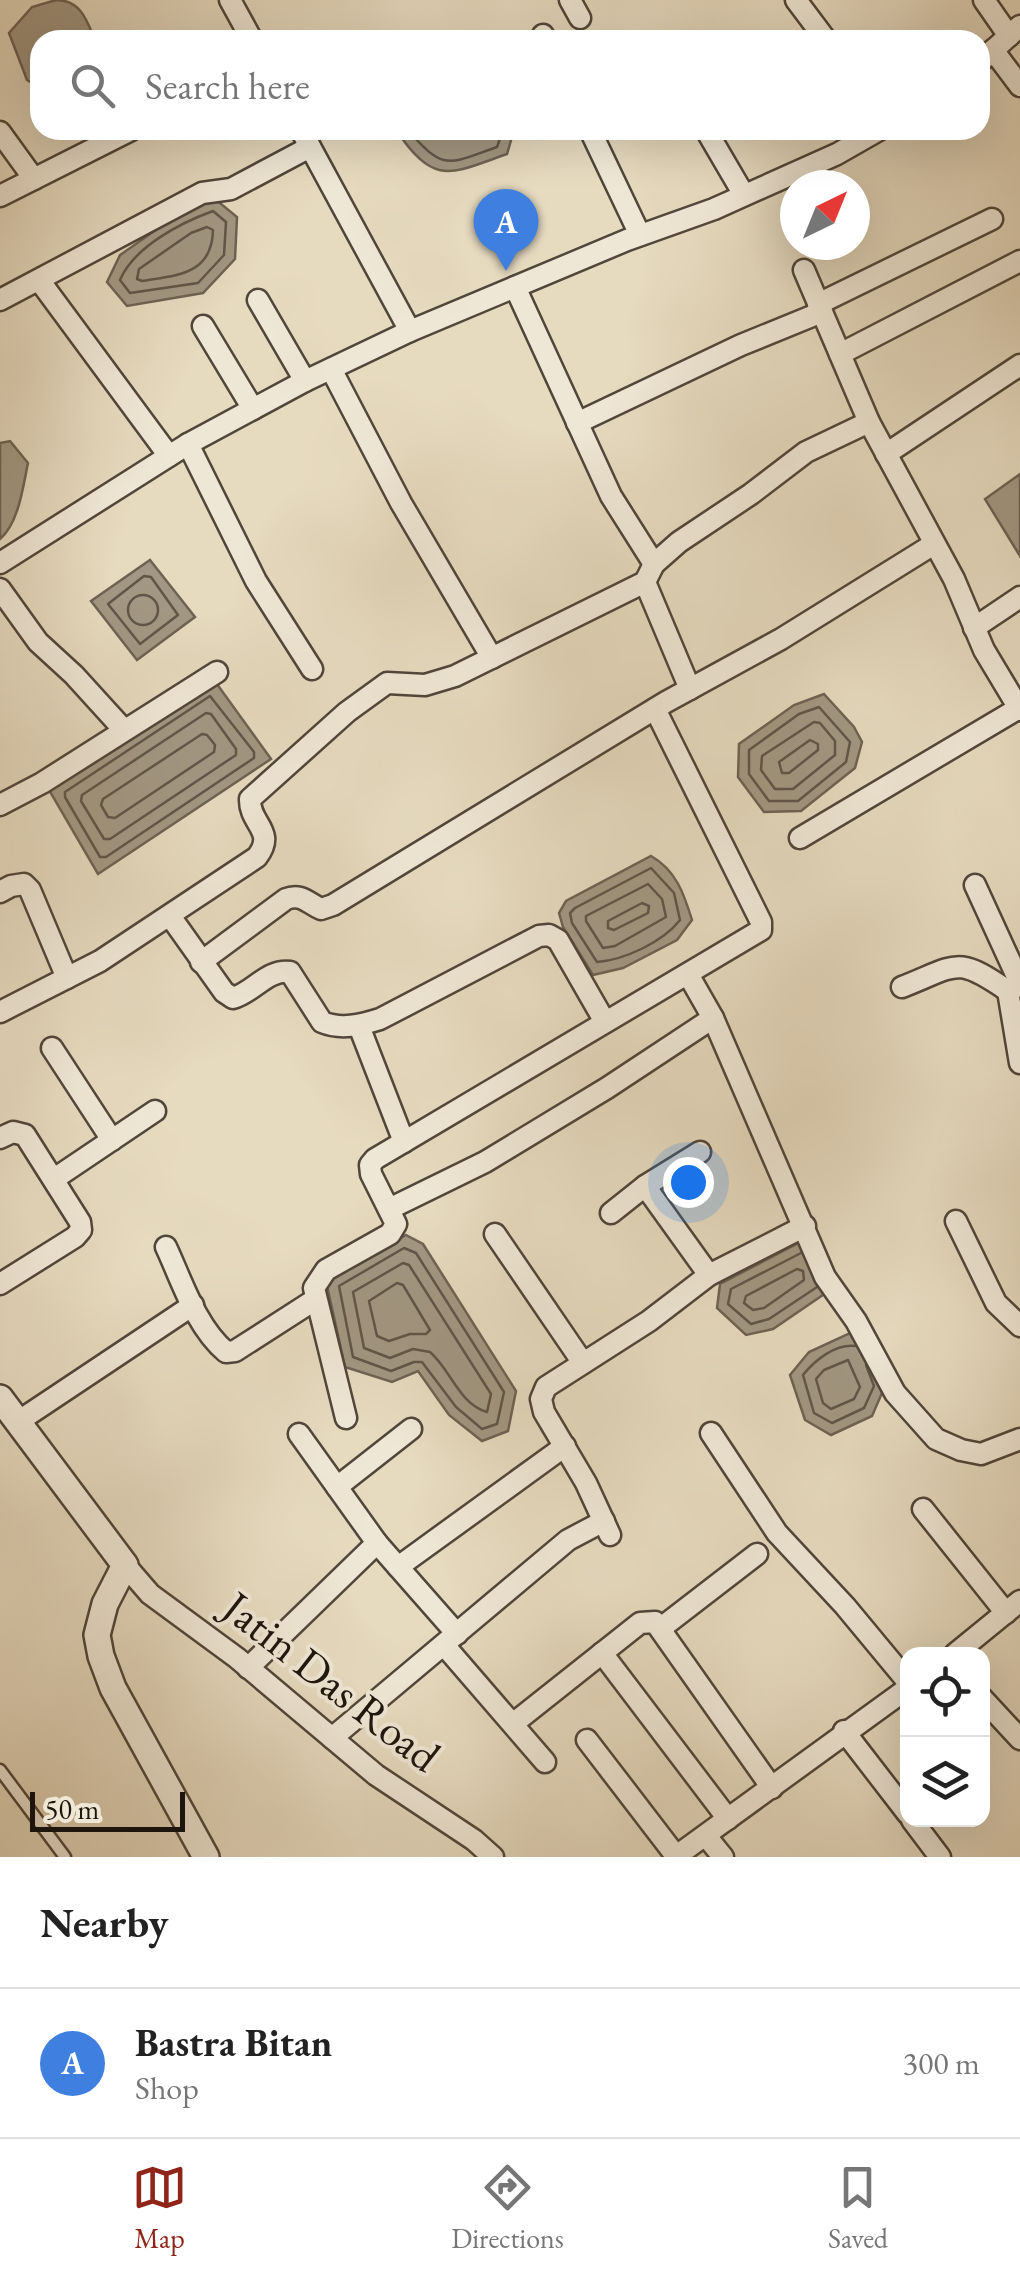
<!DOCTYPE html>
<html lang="en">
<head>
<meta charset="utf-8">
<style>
	:root { --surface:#fff; --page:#f2f2f2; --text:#222; --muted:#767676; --line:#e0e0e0; --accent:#8f2418 }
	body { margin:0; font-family:"EB Garamond",serif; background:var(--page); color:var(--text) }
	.controls { position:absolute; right:30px; bottom:30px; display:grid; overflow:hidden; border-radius:20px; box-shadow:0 10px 40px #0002 }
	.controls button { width:90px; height:90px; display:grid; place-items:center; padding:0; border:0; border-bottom:2px solid var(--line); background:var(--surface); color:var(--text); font:50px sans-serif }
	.compass { position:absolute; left:780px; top:170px; width:90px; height:90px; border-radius:50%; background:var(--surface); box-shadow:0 10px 40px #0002; rotate:43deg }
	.scale { position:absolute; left:30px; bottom:25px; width:155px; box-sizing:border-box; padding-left:10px; border:5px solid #1e150d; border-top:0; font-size:28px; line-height:35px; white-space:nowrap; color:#1e150d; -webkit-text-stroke:8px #efe7d5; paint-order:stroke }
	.you { position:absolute; left:688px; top:1182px; width:35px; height:35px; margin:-25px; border:8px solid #fff; border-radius:50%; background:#1a73e8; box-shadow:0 0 0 15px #1a73e833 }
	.badge { display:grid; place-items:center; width:65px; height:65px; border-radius:50%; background:var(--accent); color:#fff; font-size:32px; font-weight:700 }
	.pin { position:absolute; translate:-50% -82px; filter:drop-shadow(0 2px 5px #0008) }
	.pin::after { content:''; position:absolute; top:52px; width:35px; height:30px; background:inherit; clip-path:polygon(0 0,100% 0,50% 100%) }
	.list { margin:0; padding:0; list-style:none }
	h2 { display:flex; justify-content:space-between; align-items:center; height:130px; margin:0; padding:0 40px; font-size:42px }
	h2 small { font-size:32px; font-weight:400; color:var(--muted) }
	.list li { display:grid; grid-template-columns:65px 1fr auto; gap:30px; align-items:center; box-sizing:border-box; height:150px; padding:0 40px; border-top:2px solid var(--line) }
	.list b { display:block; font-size:38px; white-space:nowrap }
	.list p { margin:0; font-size:32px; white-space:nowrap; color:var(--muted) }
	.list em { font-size:32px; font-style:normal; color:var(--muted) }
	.icon { flex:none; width:55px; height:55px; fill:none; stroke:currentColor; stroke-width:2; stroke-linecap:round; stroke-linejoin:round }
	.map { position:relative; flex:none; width:1020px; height:1857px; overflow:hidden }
	.search { position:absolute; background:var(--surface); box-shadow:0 10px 40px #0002; left:30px; right:30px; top:30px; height:110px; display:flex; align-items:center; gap:25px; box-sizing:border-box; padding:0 35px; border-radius:30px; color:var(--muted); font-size:38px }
	.sheet { height:280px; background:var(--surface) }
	nav { display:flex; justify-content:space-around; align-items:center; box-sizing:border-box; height:140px; border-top:2px solid var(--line); background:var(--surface); font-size:28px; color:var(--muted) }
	nav a { display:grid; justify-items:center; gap:5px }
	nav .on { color:var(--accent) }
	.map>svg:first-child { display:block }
</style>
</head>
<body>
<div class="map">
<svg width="1020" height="1857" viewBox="0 0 1020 1857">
	<rect width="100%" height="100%" fill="#e6dabf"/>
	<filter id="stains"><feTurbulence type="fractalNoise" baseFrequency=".002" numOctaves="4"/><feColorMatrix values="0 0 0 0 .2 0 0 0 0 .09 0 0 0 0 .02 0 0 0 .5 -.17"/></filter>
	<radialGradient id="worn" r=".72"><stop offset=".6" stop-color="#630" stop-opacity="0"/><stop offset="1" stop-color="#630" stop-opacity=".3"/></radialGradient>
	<g fill="#a29782" stroke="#6d6353" stroke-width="2.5">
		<path d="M56,0C81,0 87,21 95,40H40V88L27,80L9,33L32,7Z"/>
		<path d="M396,130H514L507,154C450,174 435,187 396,130Z"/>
		<polygon points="215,199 237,217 235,259 203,293 127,306 107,282 120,255 180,213"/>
		<path d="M10,441L28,463C23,486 19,523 0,539V443Z"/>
		<polygon points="1020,474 1020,556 985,499"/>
		<polygon points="150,560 195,617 137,660 91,601"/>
		<polygon points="214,680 271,759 98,874 49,790"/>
		<polygon points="824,694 854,727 862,742 855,768 801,811 764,812 738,777 739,744 794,705"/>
		<path d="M651,856C676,870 684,894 692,920L677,940L623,968L593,975L563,927L559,913L566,901Z"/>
		<polygon points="406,1235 423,1244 516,1391 508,1431 482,1441 449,1415 418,1371 392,1382 345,1367 326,1281"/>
		<polygon points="808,1238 833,1288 773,1329 746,1335 717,1308 720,1284"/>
		<polygon points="850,1333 866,1339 885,1386 872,1416 831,1435 805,1420 790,1375 809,1352"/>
	</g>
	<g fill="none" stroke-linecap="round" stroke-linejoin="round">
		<g stroke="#605648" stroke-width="2.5">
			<path d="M408,130C444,172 448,164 497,147L503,130"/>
			<path d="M213,211L226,222L224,255L198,283L130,293L120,280C134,247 180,223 213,211Z"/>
			<path d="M207,227L213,230C212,275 177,275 142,281L137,279L139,269L191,233Z"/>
			<polygon points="144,576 151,577 178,615 140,644 108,604"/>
			<circle cx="143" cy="610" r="15"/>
			<polygon points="210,696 254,752 254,758 106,857 100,857 65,797 65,792"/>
			<polygon points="819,707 850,742 846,762 798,801 769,801 749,774 749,750 799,714"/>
			<polygon points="206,713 211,714 236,749 236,755 110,839 104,839 81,801 82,795"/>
			<polygon points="814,722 820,723 835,741 835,755 793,789 775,789 761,770 762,756"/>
			<polygon points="202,734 207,735 215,745 214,752 115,818 108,817 101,805 103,799"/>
			<polygon points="810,740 818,744 818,750 789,773 782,773 779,762"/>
			<path d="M651,868L674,893L680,920C663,942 624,960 597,962L572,923L570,913L575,908Z"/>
			<polygon points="648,884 662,899 666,917 615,946 603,948 586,921 586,916"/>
			<polygon points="642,903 649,906 648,913 614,930 608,928 608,921"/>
			<polygon points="404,1248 416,1253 504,1392 497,1424 482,1429 456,1407 422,1362 414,1362 391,1371 353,1357 339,1286"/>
			<polyline points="801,1253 731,1289 728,1304 751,1324 769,1319 817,1287"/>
			<path d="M403,1263L409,1265L491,1394L487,1412C459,1404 451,1370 430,1352L413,1349L390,1358L364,1348L353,1292Z"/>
			<polygon points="797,1269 803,1271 804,1280 764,1308 753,1310 744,1303 746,1296"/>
			<polygon points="397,1283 403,1285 430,1330 426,1334 410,1334 389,1341 377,1336 369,1301"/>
			<path d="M855,1346C835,1344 815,1360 803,1375L814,1413L832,1423L864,1408L874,1386L866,1365"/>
			<polygon points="848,1360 860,1387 854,1399 831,1409 823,1403 816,1379 824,1370"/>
		</g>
		<g stroke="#50463a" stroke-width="15">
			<polyline id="service" points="0,1770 65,1857"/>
		</g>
		<g stroke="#50463a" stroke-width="25">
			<g id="minor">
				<polyline points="230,0 252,40"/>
				<polyline points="570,0 580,18"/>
				<polyline points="796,0 826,40"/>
				<polyline points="984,0 1009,36"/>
				<polyline points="543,35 546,40"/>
				<polyline points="993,50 1020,86"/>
				<polyline points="980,62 1020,26"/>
				<polyline points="301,130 410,331"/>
				<polyline points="590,130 640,235"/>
				<polyline points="706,130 744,195"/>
				<polyline points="0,132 34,179"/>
				<polyline points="0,196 131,130"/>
				<polyline points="804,270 869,422 954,579 984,650 1020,710"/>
				<polyline points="39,280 169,456"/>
				<polyline points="515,287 611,496 654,564 679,542 751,494 806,452 869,422"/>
				<polyline points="0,300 202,193 231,189 310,147"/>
				<polyline points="258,300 305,381"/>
				<polyline points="818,304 992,219"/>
				<polyline points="203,326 253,409"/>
				<polyline points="840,354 1020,261"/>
				<polyline points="331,369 401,503 492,658"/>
				<polyline points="577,423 741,345 822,312"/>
				<polyline points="188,444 256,581 312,669"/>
				<polyline points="886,454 1020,365"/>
				<polyline points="0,563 188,444 305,381 410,331 627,240 714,209 837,154 879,130"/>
				<polyline points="645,582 690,689"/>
				<polyline points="0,589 38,642 74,675 124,730"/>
				<polyline points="974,628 1020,597"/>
				<polyline points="0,805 42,783 217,672"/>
				<polyline points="800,838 1019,708"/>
				<polyline points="975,885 1020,983"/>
				<polyline points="0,892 11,886 24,884 30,890 67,978"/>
				<path d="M170,916L224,992L233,998C254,992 267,969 290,972L322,1022C341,1030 361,1025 380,1019L539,936L549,935L558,940L605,1022"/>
				<path d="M201,962L286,899C301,893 308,903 321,909L333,905L666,702L781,639L934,544"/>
				<polyline points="689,976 713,1018 825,1277 856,1321 895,1393 936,1439 961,1450 981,1454 1020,1439"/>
				<polyline points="1018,986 1008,991 1020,1063"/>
				<path d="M902,987C958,965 956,955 1008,991"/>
				<path d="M0,1012L100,961L257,857C277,831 249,824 250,799L347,712L387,683L425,685L455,676L645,582L654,564"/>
				<polyline points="359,1026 404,1142"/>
				<polyline points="52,1048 112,1140"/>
				<polyline points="0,1138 13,1132 25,1135 80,1222 81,1230 75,1237 0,1284"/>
				<polyline points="54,1179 155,1111"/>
				<polyline points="645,1186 709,1275"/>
				<polyline points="389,1209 485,1162 607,1088 713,1018"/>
				<polyline points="611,1213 645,1186 700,1152"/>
				<polyline points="956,1221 996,1303 1020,1326"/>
				<polyline points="495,1234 583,1363"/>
				<path d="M166,1247C182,1281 196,1327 226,1352L235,1351L316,1299"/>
				<polyline points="346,1418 314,1288 326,1270 390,1234 396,1224 371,1174 370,1165 375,1159 761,930 761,922 655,709"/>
				<polyline points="19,1421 193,1305"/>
				<polyline points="711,1433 777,1533 845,1606 908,1682"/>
				<polyline points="299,1434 377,1543 457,1634"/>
				<polyline points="337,1487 411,1429"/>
				<polyline points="923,1509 1006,1613"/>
				<polyline points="610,1535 586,1483 544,1412 541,1399 546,1387 649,1321 709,1275 805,1226"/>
				<polyline points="125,1565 150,1594 237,1658 376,1775 474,1840 493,1857"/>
				<polyline points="398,1567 565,1446"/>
				<polyline points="661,1628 757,1554"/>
				<polyline points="444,1645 545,1762"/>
				<polyline points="602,1653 728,1819"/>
				<polyline points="955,1654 1020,1601"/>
				<polyline points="248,1668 377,1543"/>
				<polyline points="982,1698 1020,1739"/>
				<polyline points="514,1723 640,1623 655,1622 772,1788"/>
				<polyline points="844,1731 908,1814"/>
				<polyline points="332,1738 568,1540 604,1521"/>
				<polyline points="587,1740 676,1856"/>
				<polyline points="912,1820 940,1857"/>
				<polyline points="706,1836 723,1857"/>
				<polyline points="675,1857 908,1688"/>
			</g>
		</g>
		<g stroke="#50463a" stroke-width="30">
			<polyline id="tertiary" points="0,1398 125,1565 105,1604 97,1635 101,1656 113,1688 206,1857"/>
		</g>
		<use href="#service" stroke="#efe7d5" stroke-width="10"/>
		<use href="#minor" stroke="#efe7d5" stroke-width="20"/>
		<use href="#tertiary" stroke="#efe7d5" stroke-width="25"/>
	</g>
	<g text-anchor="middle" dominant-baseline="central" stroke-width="8" stroke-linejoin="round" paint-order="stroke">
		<g font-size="45" fill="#1e150d" stroke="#efe7d5">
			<text transform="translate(332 1681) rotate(38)">Jatin Das Road</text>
		</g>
	</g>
	<rect width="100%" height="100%" filter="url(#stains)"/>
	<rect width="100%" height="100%" fill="url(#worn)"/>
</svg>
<div class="controls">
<button><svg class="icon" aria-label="locate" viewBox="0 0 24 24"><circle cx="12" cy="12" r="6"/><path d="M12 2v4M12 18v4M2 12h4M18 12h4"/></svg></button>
<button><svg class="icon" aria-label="layers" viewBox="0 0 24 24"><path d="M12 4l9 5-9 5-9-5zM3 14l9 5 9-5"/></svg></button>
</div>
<svg class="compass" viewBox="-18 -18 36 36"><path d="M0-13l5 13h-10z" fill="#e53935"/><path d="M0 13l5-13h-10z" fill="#767676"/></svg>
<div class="scale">50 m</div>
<div class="you"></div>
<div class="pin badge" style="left:506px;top:271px;background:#3f7fe0">A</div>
<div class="search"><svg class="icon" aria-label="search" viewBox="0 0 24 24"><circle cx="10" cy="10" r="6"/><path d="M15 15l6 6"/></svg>Search here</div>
</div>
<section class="sheet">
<h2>Nearby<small></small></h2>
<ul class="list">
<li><span class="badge" style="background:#3f7fe0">A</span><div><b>Bastra Bitan</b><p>Shop</p></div><em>300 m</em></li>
</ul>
</section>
<nav>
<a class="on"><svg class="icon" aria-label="map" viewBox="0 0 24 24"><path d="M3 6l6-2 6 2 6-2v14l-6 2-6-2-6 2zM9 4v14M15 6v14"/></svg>Map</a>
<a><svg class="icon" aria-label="directions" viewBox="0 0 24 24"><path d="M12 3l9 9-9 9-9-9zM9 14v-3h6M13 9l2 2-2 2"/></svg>Directions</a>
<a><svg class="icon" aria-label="saved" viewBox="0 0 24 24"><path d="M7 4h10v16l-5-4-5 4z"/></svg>Saved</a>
</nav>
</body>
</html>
